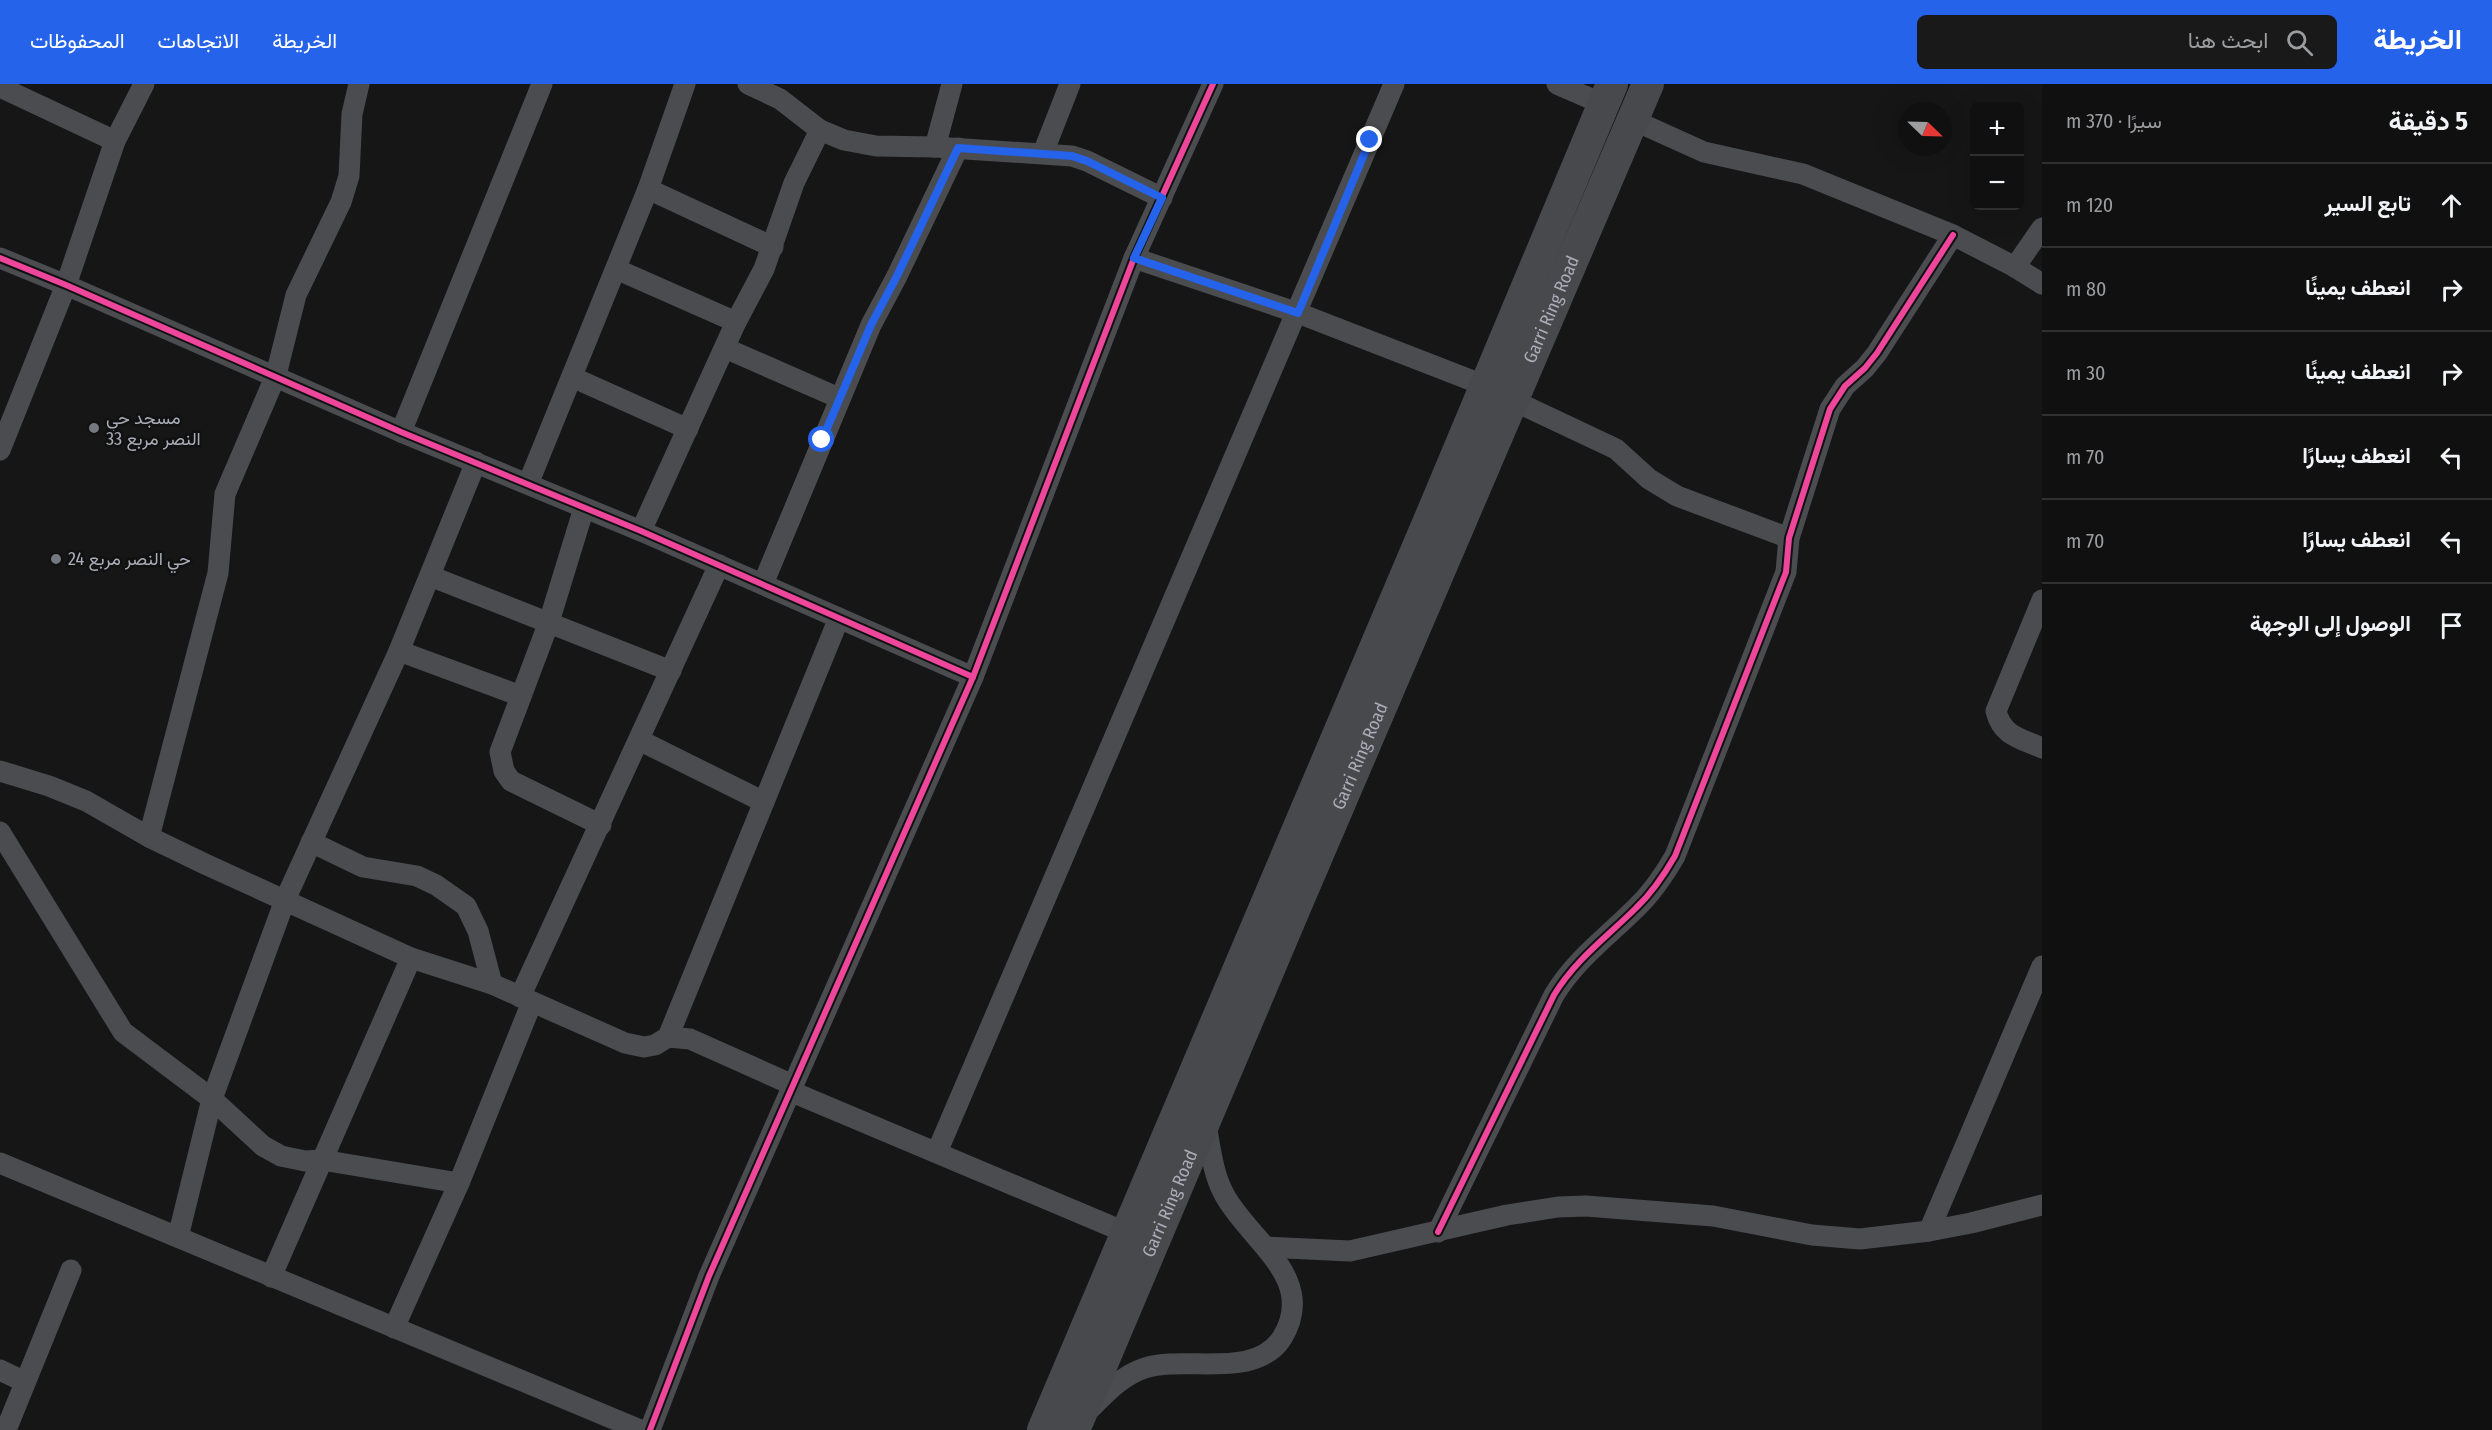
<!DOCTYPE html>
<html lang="ar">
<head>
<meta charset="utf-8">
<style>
	:root { --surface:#101011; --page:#19191a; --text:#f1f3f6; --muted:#9c9d9f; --line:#303031; --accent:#2563eb }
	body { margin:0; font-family:"Fira Sans Condensed",Vazirmatn,sans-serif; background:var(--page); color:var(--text); direction:rtl }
	.controls { position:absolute; right:18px; top:18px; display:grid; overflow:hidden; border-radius:9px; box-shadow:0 6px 24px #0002 }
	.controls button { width:54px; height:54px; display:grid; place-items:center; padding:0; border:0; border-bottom:2px solid var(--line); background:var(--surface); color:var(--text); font:30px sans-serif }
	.compass { position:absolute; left:1898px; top:18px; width:54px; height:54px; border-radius:50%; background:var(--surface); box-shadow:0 6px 24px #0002; rotate:113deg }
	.stop { position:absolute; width:18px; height:18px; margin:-14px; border:4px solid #2563eb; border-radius:50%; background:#fff }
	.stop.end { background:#2563eb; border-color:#fff; box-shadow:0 2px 6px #0008 }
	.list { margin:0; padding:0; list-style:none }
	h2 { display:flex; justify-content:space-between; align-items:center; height:78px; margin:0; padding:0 24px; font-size:26px }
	h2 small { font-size:20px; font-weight:400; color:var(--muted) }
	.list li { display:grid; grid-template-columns:39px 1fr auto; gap:18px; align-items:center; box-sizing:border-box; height:84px; padding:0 24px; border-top:2px solid var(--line) }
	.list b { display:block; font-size:22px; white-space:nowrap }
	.list em { font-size:20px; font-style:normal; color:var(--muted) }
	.icon { flex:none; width:33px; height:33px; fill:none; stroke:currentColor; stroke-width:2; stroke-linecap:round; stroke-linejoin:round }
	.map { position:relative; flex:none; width:2042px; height:1346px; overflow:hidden; direction:ltr }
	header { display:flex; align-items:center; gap:36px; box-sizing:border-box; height:84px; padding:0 30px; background:var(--accent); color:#fff }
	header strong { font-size:28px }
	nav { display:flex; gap:33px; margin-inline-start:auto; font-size:21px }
	.search { width:420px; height:54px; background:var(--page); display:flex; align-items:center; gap:15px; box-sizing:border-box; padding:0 21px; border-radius:9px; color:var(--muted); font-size:22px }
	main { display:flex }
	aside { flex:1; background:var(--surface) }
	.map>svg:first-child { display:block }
</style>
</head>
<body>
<header>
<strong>الخريطة</strong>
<div class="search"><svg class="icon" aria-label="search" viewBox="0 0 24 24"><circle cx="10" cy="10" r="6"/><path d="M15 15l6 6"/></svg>ابحث هنا</div>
<nav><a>الخريطة</a><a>الاتجاهات</a><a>المحفوظات</a></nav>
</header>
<main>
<aside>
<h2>5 دقيقة<small>سيرًا · 370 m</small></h2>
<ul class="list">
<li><svg class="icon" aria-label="ahead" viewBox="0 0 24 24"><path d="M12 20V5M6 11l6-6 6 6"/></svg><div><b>تابع السير</b></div><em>120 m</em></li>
<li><svg class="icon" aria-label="right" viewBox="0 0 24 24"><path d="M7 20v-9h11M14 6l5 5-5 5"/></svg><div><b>انعطف يمينًا</b></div><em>80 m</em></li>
<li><svg class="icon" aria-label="right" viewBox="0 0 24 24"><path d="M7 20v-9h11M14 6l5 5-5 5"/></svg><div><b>انعطف يمينًا</b></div><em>30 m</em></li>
<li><svg class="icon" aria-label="left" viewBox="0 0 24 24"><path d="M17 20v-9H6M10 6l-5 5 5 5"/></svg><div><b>انعطف يسارًا</b></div><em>70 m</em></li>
<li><svg class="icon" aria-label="left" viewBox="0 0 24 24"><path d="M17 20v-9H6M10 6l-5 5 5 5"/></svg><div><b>انعطف يسارًا</b></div><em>70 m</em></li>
<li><svg class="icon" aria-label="arrive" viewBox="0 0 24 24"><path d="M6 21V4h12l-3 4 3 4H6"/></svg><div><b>الوصول إلى الوجهة</b></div></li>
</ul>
</aside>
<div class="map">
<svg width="2042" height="1346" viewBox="0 0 2042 1346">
	<rect width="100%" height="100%" fill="#161617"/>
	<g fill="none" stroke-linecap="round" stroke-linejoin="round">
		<g stroke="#4b4c4f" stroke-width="21">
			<polyline points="748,0 780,15 820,46 844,56 876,62 935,63 1072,72 1087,77 1162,114"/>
			<polyline points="1557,0 1603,20"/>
			<polyline points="0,3 115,57"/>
			<polyline points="1633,36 1704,68 1803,90 1953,151 2015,183 2042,200"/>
			<polyline points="935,63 952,0"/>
			<polyline points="1043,69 1070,0"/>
			<polyline points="648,105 773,163"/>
			<polyline points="0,174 66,201 401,348 641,447 973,593"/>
			<polyline points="1134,174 1298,229 1486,302"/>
			<polyline points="2015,183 2042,144"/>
			<polyline points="616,185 736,238"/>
			<polyline points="725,264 839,314"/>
			<polyline points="572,293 688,345"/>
			<polyline points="1512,316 1616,365 1649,395 1677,412 1789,454"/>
			<polyline points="401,348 542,0"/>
			<polyline points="0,366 66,201 115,57 144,0"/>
			<polyline points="528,400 648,105 685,0"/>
			<polyline points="584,424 549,538 500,668 504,687 511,697 601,741"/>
			<polyline points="641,447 736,238 764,185 794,99 820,46"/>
			<polyline points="430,492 671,587"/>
			<polyline points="763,500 871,241 897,192 958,64"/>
			<path d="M2042,516L1996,627C2002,652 2020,654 2042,664"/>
			<polyline points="399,567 521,612"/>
			<polyline points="639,656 764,718"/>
			<polyline points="0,687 49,702 86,717 149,753 205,780 411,874 492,900 625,959 644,963 655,961 668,953 690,955 793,1001"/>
			<polyline points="0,748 123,948 212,1015 263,1062 281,1072 305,1077 322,1076 459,1099"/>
			<polyline points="149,753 218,489 225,410 276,291 296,211 341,118 349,92 352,30 359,0"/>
			<polyline points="311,758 363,783 417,792 436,801 466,822 478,847 492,900"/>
			<polyline points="520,913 719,481"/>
			<polyline points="668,953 839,534"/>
			<polyline points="790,1007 1127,1149"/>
			<polyline points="937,1068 1394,0"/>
			<polyline points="0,1079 640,1346"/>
			<polyline points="1929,1147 2042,882"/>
			<path d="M1438,1148L1554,911C1576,875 1607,853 1636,824C1652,809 1664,791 1675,772L1786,488L1789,454L1830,325L1845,302L1865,284L1877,269L1953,151"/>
			<polyline points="178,1153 212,1015 285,816 399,567 476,378"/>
			<polyline points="1266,1163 1350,1167 1507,1131 1558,1123 1586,1122 1713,1132 1812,1151 1860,1155 1929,1147 1971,1139 2042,1121"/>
			<polyline points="271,1193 411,874"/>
			<polyline points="394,1244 459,1099 532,918"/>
			<polyline points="0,1286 25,1298"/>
			<path d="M1088,1327C1104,1311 1122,1291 1145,1284C1186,1271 1255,1296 1282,1254C1319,1194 1248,1156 1224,1110C1212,1088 1210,1060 1205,1036"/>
			<polyline points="6,1346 71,1186"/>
			<polyline points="650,1346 709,1192 973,593 1134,174 1213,0"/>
		</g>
		<g stroke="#48494c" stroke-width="32">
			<polyline points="1043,1346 1434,425 1612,0"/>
			<path id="s1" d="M1074,1346L1297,819L1648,0"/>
		</g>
		<g stroke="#111112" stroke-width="10">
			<g id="cycleway">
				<polyline points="0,174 66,201 401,348 641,447 973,593"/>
				<path d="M1438,1148L1554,911C1576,875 1607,853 1636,824C1652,809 1664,791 1675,772L1786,488L1789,454L1830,325L1845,302L1865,284L1877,269L1953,151"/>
				<polyline points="650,1346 709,1192 973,593 1134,174 1213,0"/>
			</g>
		</g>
		<use href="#cycleway" stroke="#ed469a" stroke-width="6"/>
	</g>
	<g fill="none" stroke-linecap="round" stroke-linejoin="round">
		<polyline stroke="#2563eb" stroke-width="8" points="822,356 871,241 897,192 958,64 1072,72 1087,77 1162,114 1134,174 1298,229 1370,56"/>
	</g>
	<g fill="#76787f" stroke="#111112" stroke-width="2">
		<circle cx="94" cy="344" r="6"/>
		<circle cx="56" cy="475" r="6"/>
	</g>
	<g text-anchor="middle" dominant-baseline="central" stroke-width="5" stroke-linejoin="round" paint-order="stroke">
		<g font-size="18" fill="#a9adb7" stroke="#111112">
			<text stroke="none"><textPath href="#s1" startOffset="1218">Garri Ring Road</textPath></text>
			<text stroke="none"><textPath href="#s1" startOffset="732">Garri Ring Road</textPath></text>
			<text stroke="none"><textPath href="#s1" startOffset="246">Garri Ring Road</textPath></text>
		</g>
		<g font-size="18" fill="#a9adb7" stroke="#111112" text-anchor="start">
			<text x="106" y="334">مسجد حي<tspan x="106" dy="21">النصر مربع 33</tspan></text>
			<text x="68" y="475">حي النصر مربع 24</text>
		</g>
	</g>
</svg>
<div class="controls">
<button>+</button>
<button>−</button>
</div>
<svg class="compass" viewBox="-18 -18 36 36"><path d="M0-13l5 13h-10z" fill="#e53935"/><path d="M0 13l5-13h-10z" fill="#9c9d9f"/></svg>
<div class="stop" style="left:822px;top:356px"></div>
<div class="stop end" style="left:1370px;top:56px"></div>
</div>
</main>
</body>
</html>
